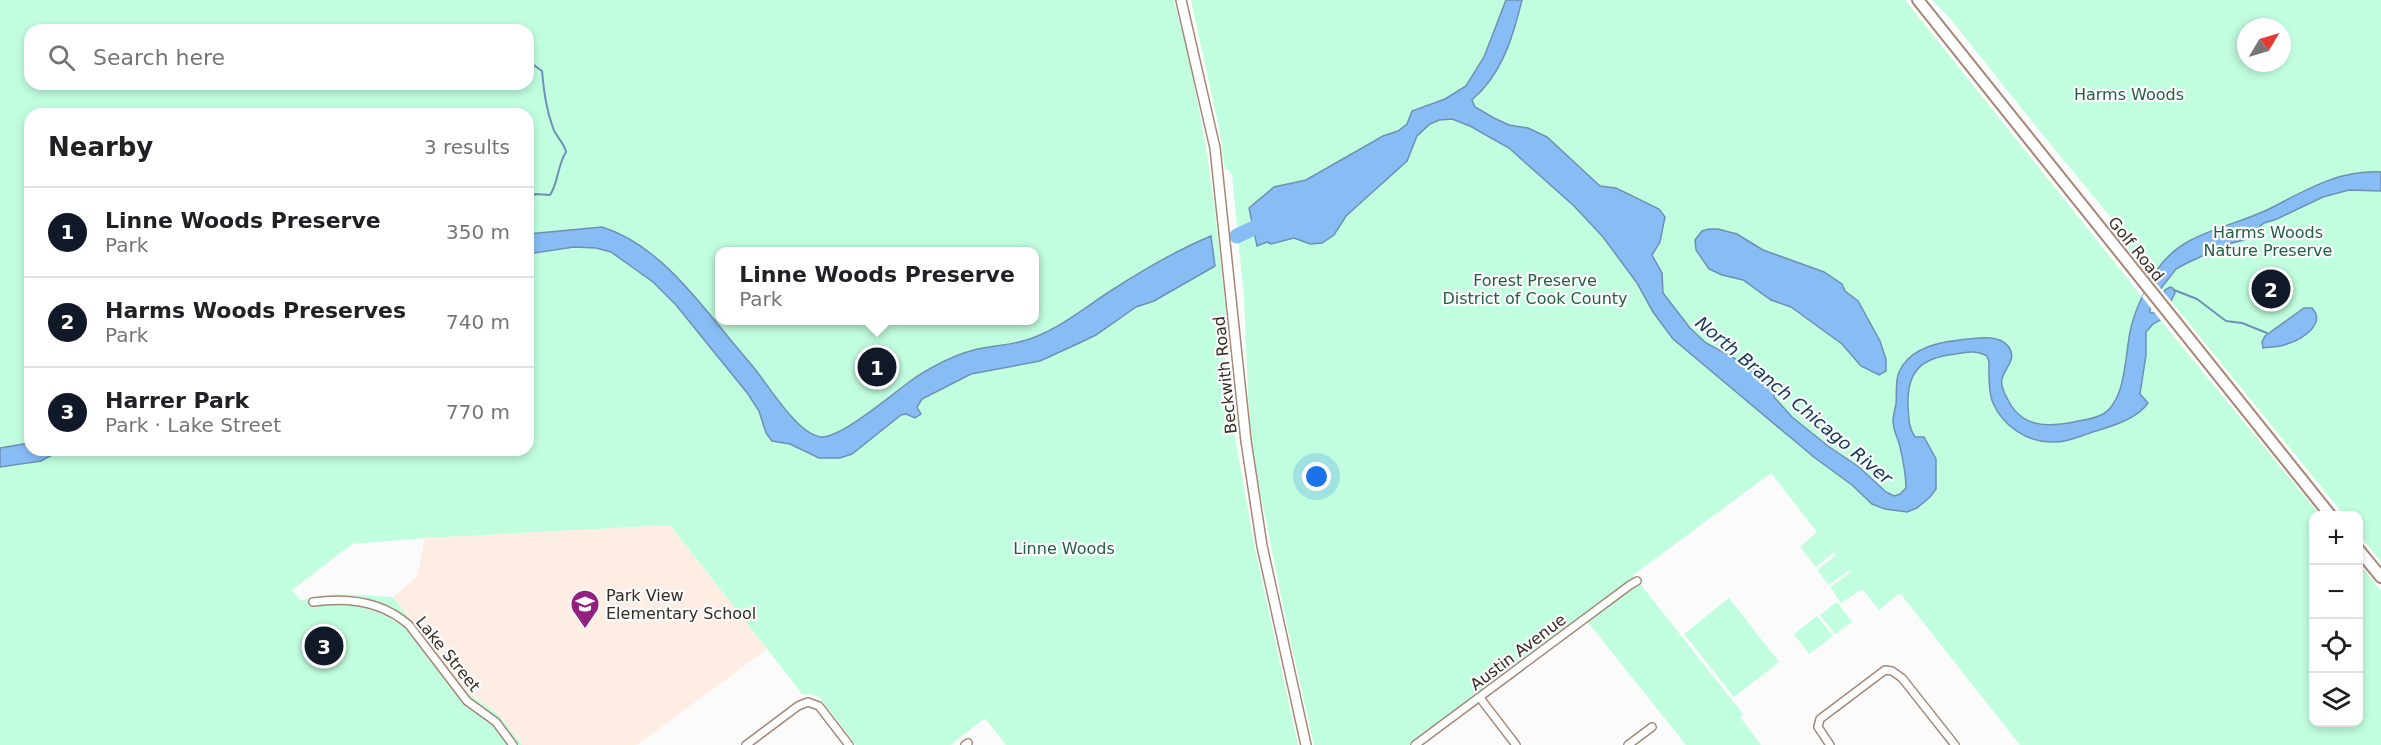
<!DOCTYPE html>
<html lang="en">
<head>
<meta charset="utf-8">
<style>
	:root { --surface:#fff; --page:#f2f2f2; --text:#202124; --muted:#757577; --line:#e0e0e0; --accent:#111827 }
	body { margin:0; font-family:"DejaVu Sans",sans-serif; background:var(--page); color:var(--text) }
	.controls { position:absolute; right:18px; bottom:18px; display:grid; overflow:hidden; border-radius:12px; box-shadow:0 3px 9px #0003 }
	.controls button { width:54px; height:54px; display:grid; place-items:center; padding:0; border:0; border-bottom:2px solid var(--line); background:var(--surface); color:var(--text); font:30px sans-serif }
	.compass { position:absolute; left:2237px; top:18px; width:54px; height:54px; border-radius:50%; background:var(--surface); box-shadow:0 3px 9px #0003; rotate:52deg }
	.you { position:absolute; left:1317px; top:477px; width:21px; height:21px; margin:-15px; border:4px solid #fff; border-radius:50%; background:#1a73e8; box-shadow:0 0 0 9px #1a73e833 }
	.badge { display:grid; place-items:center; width:39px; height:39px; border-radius:50%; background:var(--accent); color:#fff; font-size:20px; font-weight:700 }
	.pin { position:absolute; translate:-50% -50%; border:3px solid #fff; box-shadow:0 2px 6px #0006 }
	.popup { position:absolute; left:715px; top:247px; width:324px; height:78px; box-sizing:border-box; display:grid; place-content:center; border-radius:12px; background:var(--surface); filter:drop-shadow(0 2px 4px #0005); font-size:20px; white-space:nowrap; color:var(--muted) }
	.popup b { font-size:22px; color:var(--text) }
	.popup::after { content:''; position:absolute; left:50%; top:100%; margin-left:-12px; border:12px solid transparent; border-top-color:var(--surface) }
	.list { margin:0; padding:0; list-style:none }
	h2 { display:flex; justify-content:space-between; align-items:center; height:78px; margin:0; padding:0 24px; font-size:26px }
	h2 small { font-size:20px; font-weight:400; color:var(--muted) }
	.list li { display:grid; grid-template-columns:39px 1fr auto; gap:18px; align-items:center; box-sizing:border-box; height:90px; padding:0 24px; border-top:2px solid var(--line) }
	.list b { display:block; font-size:22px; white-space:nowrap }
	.list p { margin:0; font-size:20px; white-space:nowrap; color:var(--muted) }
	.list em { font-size:20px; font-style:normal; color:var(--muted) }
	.icon { flex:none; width:33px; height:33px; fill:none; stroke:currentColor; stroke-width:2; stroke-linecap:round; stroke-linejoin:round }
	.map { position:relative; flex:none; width:2381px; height:745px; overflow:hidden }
	.search { position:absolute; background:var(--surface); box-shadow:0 3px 9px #0003; left:24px; top:24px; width:510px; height:66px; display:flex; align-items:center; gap:15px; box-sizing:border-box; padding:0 21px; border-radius:18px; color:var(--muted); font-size:22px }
	.panel { position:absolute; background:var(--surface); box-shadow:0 3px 9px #0003; left:24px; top:108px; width:510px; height:348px; border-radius:18px }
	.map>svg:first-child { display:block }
</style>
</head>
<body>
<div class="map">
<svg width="2381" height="745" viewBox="0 0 2381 745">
	<rect width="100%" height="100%" fill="#fbfbfb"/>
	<polygon fill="#fdede3" points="670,525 767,649 637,745 522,745 498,714 465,691 393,597 417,577 425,538"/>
	<g fill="#c1fedf" fill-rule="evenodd">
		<path d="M0,0H1174L1191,68L1206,146L1214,204L1226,312L1223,335L1228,398L1255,549L1298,745H1006L985,718L951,745H856L819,697L810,694L803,695L670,525L425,538L352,544L292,590L301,601C331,591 361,595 393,597L465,691L498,714L522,745H0ZM30,30H528V84H30ZM30,114H528V450H30ZM720,252H1034V320H720Z"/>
		<polygon points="1191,0 1905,0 2162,322 2320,515 2314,516 2314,722 2358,722 2359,563 2381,591 2381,745 2020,745 1900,593 1879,610 1862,589 1841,603 1830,587 1850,573 1848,571 1829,585 1817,570 1836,555 1833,553 1816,567 1800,547 1817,532 1771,473 1633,575 1635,579 1409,745 1314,745 1287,626 1254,461 1249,416 1244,298 1232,175 1228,169 1225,169 1219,128"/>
		<path d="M1932,0H2381V562L2359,534L2358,516L2344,515L2108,223L2112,219L2030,119L1948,16ZM2246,27H2282V63H2246Z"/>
		<polygon points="1641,585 1743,714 1740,717 1761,745 1686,745 1587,621 1634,587"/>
		<polygon points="1729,598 1779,662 1734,697 1684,634"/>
		<polygon points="1837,602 1852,622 1835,634 1820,615"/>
		<polygon points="1817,616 1833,636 1809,654 1794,634"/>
	</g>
	<g fill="#88bcf4" stroke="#6f90b5" stroke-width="1.5">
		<path d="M1506,0H1522C1514,32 1505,65 1482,90C1479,94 1475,96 1472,100L1475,107L1494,118L1509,125L1528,128L1547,137L1600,186L1616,188L1659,209L1665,217L1660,242L1652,255L1662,273L1663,293L1690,328L1706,343L1773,379L1775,382L1774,397L1792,417L1828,446L1859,467L1886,492L1894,496L1900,494L1906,488C1906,472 1903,459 1899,443C1897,437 1893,429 1893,421C1893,416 1895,409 1896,404C1897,394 1895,381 1899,372C1909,349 1938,342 1960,340C1974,339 1998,333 2008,346C2018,359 2005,367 2002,379C2000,386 2005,394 2008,400C2022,428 2048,427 2074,422C2083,420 2093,419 2101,415C2126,403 2125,356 2130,332C2134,312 2145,288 2157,270C2182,232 2229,228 2267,210C2305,191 2336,170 2381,172V191L2349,190L2323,197L2277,219L2264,223L2244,240L2228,244L2185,264L2176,269L2162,287L2150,309V313H2154L2165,290L2170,287L2173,288L2175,293L2162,319L2153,324L2146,332V355L2140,394L2148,403C2138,418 2113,426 2096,431C2083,435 2066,443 2051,442C2027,442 2003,426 1993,403C1988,392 1989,375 1989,362L1987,356C1976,350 1967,352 1955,354C1922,358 1907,370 1908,405C1909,417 1908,427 1915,437H1924L1936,459V489L1930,497L1917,508L1907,512L1885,509L1872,504L1852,485L1815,458L1673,339L1653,312L1637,283L1603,237L1574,206L1509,148L1470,126L1452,119L1439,120L1430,124L1417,136L1407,161L1346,216L1334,235L1322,243L1310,244L1294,238L1271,244L1267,242L1257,246L1249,208L1274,187L1306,180L1383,136L1398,131L1407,124L1412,111L1445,99L1466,86L1484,57Z"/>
		<path d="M602,227C665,246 709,317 750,363C767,382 796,434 821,437C841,439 897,390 916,377C935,365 955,354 978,349C996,345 1017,345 1035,337C1063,326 1087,306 1112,290C1143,270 1177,250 1211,236L1215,266L1154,301L1136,307L1096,335L1075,345L1040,361L971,374L922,399L917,407L921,414L915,418L906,414L901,415L852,454L840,458H819L790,444L772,441L766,433L759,411L748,394L676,305L653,282L611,252L596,248L574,247L528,254V234Z"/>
		<polygon points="1709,229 1718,229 1737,234 1763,250 1824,272 1842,284 1845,291 1858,301 1880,341 1886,359 1886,371 1879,375 1861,366 1842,344 1791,307 1771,300 1743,280 1722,275 1709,269 1696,250 1695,240 1702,231"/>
		<path d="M2304,308H2312C2327,324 2301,340 2287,344C2280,347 2271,347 2263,348L2262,342L2265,336Z"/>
		<polygon points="30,443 30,450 61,450 41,461 0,467 0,448"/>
	</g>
	<polygon fill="#fbfbfb" points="2152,278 2172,302 2162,322 2142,297"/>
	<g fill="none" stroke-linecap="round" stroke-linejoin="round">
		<g stroke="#6f90b5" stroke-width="2">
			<path d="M528,61L542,71C544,91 546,109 553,128C556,137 564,142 566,152C557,166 559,181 550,195L535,194L528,201"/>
			<polyline points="2174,290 2197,299 2226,321 2242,323 2267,333"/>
		</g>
		<polyline stroke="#88bcf4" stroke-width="15" points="1237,236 1271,220"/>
		<g stroke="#a58875" stroke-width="10">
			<g id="minor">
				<path d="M313,602C348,597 382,601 409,625L467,701L496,722L513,745"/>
				<polyline points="1480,698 1516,745"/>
				<polyline points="746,745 798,706 808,702 819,706 849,745"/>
				<polyline points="965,745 968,743"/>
				<polyline points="1415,745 1630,585 1637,581"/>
				<polyline points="1628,745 1652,727"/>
				<polyline points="1830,745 1818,727 1820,719 1885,670 1892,671 1902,678 1955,745"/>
			</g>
		</g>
		<g stroke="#a58875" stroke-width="12">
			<polyline id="tertiary" points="1181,0 1215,148 1246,441 1262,546 1306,745"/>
		</g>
		<g stroke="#a58875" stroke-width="14">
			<g id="secondary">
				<polyline points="1918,0 2331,516"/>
				<polyline points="2358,549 2381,577"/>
			</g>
		</g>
		<use href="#minor" stroke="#fff" stroke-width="7"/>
		<use href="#tertiary" stroke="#fff" stroke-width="9"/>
		<use href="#secondary" stroke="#fff" stroke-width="10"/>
	</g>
	<defs>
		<g id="school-pin" transform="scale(1.5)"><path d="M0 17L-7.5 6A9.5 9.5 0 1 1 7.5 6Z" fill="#93207f" stroke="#fbfbfb"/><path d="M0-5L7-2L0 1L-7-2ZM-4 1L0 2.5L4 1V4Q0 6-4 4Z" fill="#fff"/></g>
	</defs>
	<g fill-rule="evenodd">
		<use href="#school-pin" x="585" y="604"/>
	</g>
	<g text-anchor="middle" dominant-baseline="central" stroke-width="4.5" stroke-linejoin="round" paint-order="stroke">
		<g font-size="16" fill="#225f46" stroke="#fbfbfb">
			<text x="2129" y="94">Harms Woods</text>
			<text x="2268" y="232">Harms Woods<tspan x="2268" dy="18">Nature Preserve</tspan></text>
			<text x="1535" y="280">Forest Preserve<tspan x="1535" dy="18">District of Cook County</tspan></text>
			<text x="1064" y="548">Linne Woods</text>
		</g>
		<g font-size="16" fill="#362b23" stroke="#fbfbfb">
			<text transform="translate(2136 249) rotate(51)">Golf Road</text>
			<text transform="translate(1225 375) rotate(-96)">Beckwith Road</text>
			<text transform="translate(1518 652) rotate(-37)">Austin Avenue</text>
			<text transform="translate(448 654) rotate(51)">Lake Street</text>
		</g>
		<g font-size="16" fill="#362b23" stroke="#fbfbfb" text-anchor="start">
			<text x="606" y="595">Park View<tspan x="606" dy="18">Elementary School</tspan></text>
		</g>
		<g font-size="18" font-style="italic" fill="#13375b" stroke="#fbfbfb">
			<text transform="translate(1794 400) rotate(40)">North Branch Chicago River</text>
		</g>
	</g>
</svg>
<div class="controls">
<button>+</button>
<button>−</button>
<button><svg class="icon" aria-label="locate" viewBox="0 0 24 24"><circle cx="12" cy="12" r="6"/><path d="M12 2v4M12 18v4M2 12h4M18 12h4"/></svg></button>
<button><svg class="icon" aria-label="layers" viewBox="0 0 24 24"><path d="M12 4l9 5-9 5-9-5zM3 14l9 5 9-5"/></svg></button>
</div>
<svg class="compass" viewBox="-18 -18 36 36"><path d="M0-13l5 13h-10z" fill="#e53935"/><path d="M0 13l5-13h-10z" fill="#757577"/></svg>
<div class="you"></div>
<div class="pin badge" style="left:877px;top:367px">1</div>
<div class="popup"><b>Linne Woods Preserve</b>Park</div>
<div class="pin badge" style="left:2271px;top:289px">2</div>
<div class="pin badge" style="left:324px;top:646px">3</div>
<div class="search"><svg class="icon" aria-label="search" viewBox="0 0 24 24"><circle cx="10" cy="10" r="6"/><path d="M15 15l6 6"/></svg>Search here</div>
<section class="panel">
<h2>Nearby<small>3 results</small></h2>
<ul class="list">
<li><span class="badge">1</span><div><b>Linne Woods Preserve</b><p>Park</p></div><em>350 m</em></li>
<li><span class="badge">2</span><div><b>Harms Woods Preserves</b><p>Park</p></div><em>740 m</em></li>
<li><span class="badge">3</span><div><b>Harrer Park</b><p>Park · Lake Street</p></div><em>770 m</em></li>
</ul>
</section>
</div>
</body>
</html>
